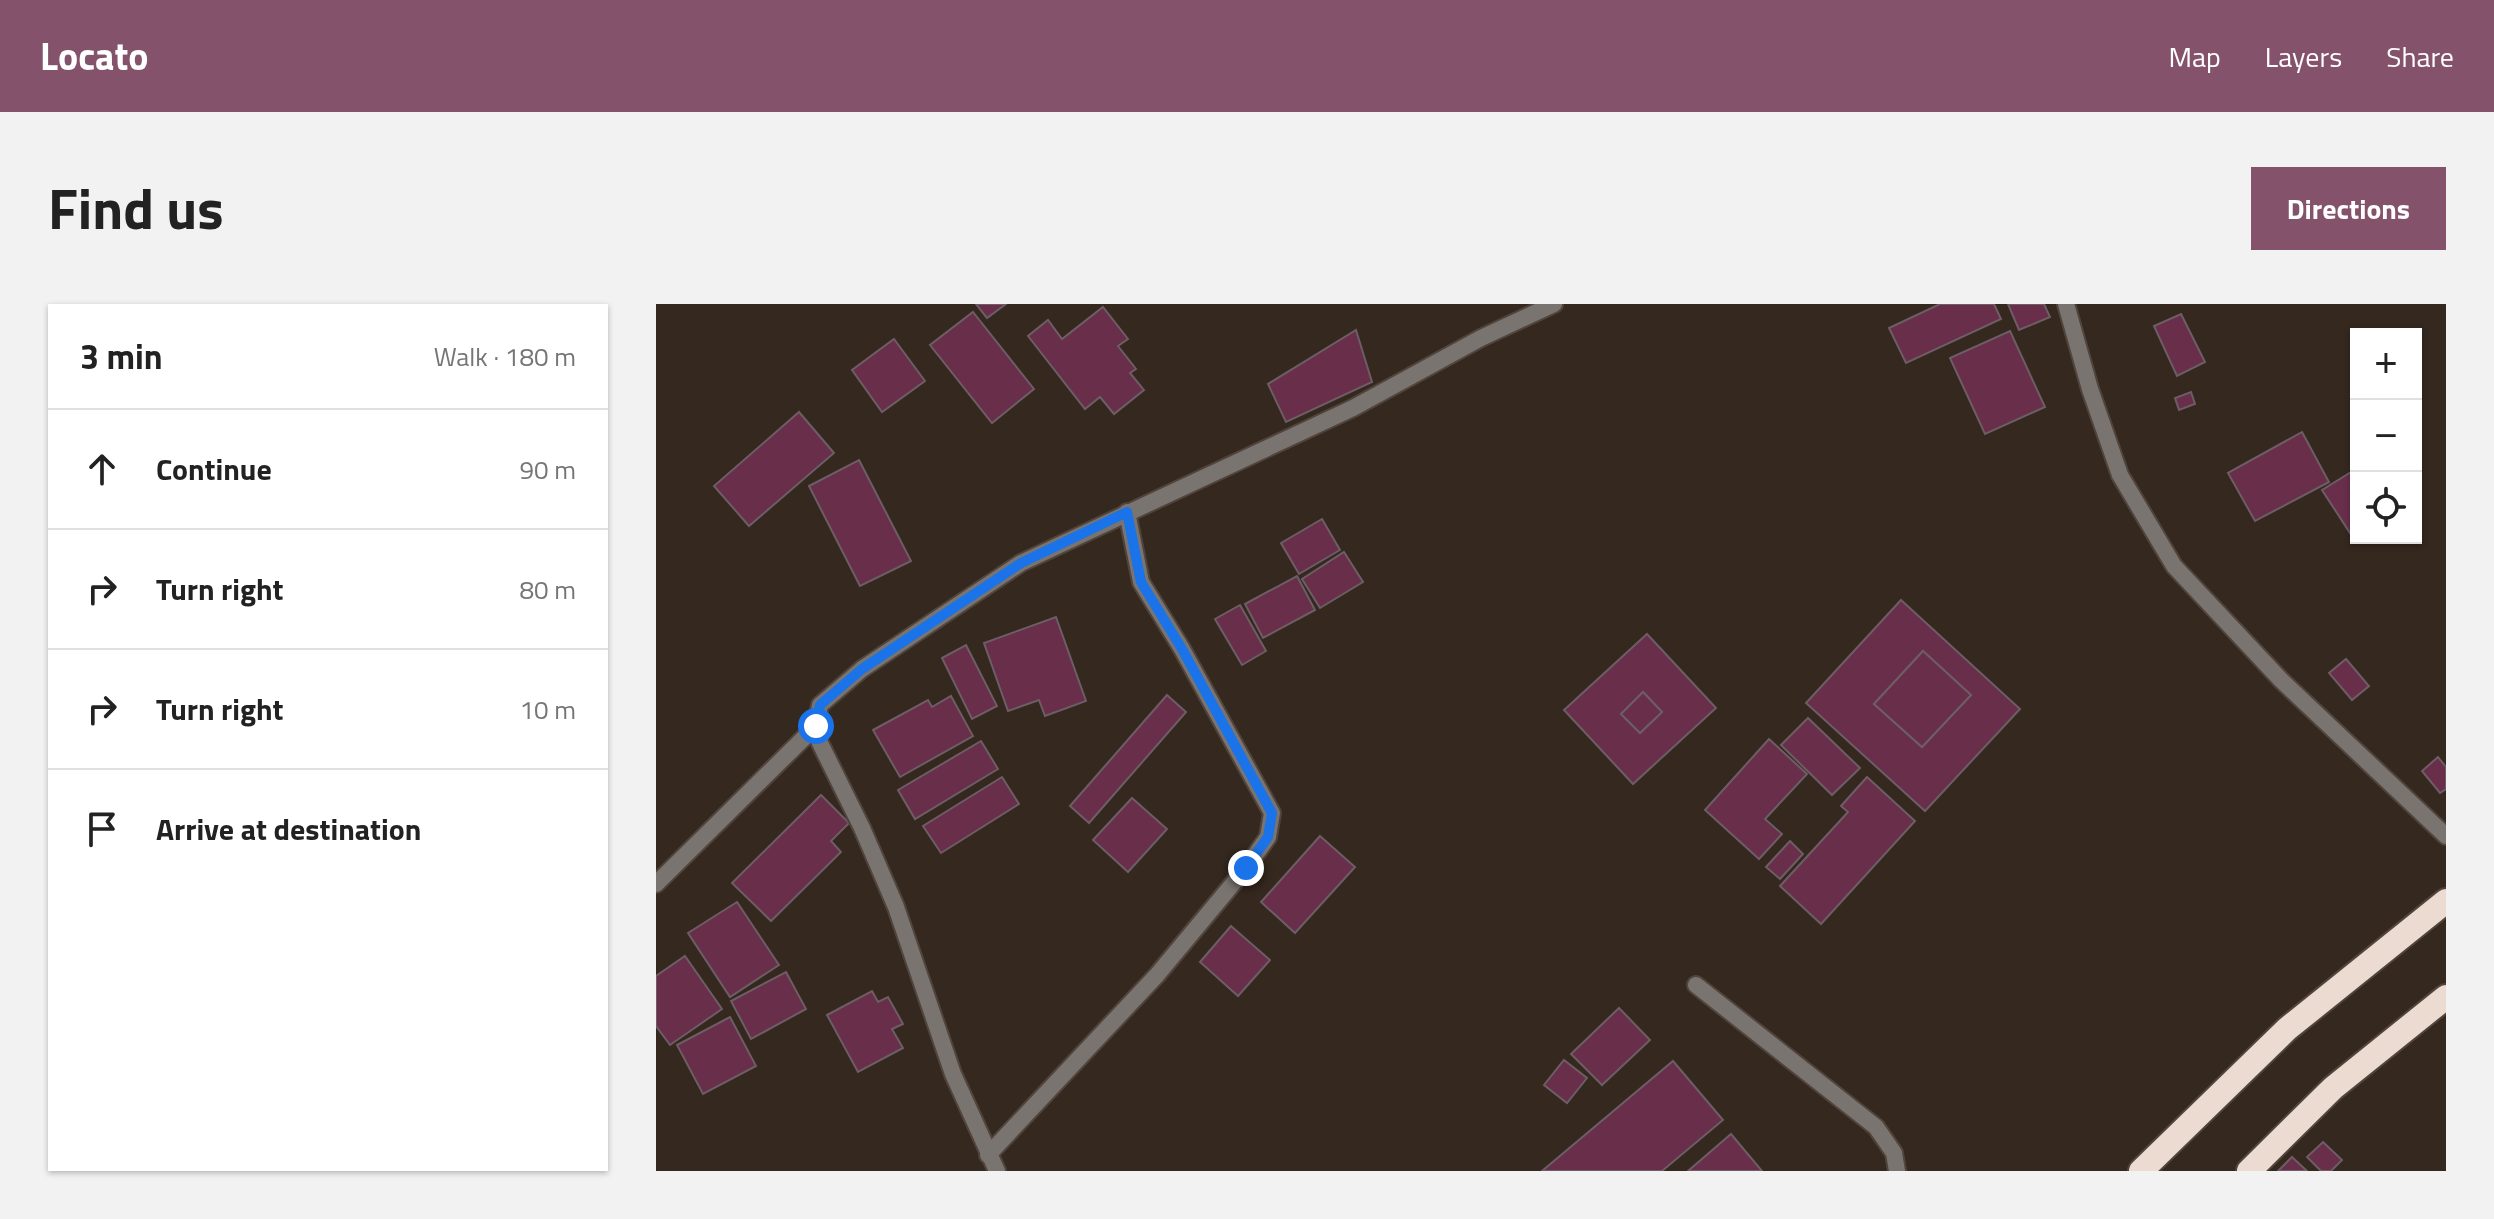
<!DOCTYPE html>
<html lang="en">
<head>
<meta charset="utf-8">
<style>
	:root { --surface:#fff; --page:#f2f2f2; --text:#222; --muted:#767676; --line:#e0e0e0; --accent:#84536b }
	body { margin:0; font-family:"Titillium Web",sans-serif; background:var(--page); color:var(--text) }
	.controls { position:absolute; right:24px; top:24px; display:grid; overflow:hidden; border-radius:0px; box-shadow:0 2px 6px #0004 }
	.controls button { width:72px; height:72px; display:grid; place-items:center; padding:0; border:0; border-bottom:2px solid var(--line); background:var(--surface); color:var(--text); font:40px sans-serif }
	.stop { position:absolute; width:24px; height:24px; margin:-18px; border:6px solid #1a73e8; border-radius:50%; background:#fff }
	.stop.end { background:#1a73e8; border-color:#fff; box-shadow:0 2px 8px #0008 }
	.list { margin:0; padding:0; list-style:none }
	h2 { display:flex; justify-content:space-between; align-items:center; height:104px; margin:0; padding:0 32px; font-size:34px }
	h2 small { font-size:26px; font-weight:400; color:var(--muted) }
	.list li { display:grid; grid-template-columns:52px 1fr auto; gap:24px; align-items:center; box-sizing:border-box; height:120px; padding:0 32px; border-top:2px solid var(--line) }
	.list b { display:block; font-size:30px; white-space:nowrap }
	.list em { font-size:26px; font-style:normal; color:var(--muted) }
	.icon { flex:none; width:44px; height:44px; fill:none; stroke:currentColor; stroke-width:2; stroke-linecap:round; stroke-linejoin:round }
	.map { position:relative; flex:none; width:1790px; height:867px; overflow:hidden; border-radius:0px }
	header { display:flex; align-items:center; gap:48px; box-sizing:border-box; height:112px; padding:0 40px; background:var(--accent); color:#fff }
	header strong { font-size:38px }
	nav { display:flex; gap:44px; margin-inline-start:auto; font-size:28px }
	.intro { display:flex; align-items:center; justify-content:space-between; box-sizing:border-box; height:192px; padding:0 48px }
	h1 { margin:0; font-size:56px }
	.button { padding:20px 36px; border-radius:0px; background:var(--accent); color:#fff; font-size:28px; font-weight:700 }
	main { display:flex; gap:48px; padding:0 48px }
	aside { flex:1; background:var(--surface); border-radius:0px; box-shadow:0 2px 6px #0004 }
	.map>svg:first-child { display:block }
</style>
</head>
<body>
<header>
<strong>Locato</strong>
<nav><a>Map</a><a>Layers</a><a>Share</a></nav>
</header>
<div class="intro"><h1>Find us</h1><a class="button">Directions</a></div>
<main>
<aside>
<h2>3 min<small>Walk · 180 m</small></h2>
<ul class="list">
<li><svg class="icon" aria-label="ahead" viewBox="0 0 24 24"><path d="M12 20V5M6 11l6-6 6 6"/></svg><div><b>Continue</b></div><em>90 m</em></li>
<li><svg class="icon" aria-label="right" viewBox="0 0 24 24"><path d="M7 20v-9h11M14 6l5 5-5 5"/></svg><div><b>Turn right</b></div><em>80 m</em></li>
<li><svg class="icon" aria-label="right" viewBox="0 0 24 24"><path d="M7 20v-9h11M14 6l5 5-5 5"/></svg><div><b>Turn right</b></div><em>10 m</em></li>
<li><svg class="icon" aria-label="arrive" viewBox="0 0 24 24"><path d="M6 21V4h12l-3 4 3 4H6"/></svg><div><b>Arrive at destination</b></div></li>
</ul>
</aside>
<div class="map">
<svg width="1790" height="867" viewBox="0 0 1790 867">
	<rect width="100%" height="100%" fill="#34281f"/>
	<g fill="#682e4a" stroke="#6d5d64" stroke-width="2" fill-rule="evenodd">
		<polygon points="320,0 350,0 331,14"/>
		<polygon points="1284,0 1338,0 1345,15 1250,59 1233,24"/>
		<polygon points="1352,0 1388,0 1394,13 1363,26"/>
		<polygon points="447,3 472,35 462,42 480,65 474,69 488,86 458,110 444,93 429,105 372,32 392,16 406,35"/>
		<polygon points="317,8 378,85 336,119 274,41"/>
		<polygon points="1525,10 1549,58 1521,72 1498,22"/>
		<polygon points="700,26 716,78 630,118 612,80"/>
		<polygon points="1354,27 1389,103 1329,130 1294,54"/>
		<polygon points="238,35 269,77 226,108 196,66"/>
		<polygon points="1535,88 1539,100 1523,106 1519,94"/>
		<polygon points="143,108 178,149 93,222 58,182"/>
		<polygon points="1646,128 1673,178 1599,217 1572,169"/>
		<polygon points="203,156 255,257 204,282 153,182"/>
		<polygon points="1700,165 1700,225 1694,229 1666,186"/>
		<polygon points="666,215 684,246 643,270 625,239"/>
		<polygon points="688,248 707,278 664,304 646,275"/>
		<polygon points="641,272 659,306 607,334 589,300"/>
		<path d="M1245,296L1364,405L1269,507L1150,399ZM1267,347L1315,391L1266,443L1218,400Z"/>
		<polygon points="584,301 610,347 586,361 559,315"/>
		<polygon points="400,313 430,397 389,412 383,396 352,407 328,339"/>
		<path d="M991,330L1060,404L977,480L908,406ZM987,388L1006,408L984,429L965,410Z"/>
		<polygon points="310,341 341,402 316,415 286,354"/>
		<polygon points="1267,347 1315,391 1266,443 1218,400"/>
		<polygon points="1690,355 1713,382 1696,396 1673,369"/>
		<polygon points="987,388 1006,408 984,429 965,410"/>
		<polygon points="511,391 530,408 433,519 414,502"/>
		<polygon points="295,392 317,432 244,473 217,426 272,396 276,403"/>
		<polygon points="1152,414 1204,464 1176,491 1125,441"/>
		<polygon points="1113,435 1151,470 1109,515 1126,530 1103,555 1049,506"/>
		<polygon points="325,437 342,465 259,515 242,486"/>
		<polygon points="1782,453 1790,463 1790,485 1784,489 1766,467"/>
		<polygon points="346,473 363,500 285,549 267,522"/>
		<polygon points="1211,473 1259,517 1165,620 1124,582 1192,508 1185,502"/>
		<polygon points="165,491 193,519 175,537 185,548 115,617 76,579"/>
		<polygon points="476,494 511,525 472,568 437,536"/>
		<polygon points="664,532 699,563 639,629 605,598"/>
		<polygon points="1134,537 1147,550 1124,575 1110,563"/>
		<polygon points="81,598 123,661 74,693 32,629"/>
		<polygon points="575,622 614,656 582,692 544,658"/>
		<polygon points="29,652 66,705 14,741 0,722 0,672"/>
		<polygon points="130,668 150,705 95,735 75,697"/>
		<polygon points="216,687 222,698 232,693 247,720 236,725 247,744 202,768 171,711"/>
		<polygon points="963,704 994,736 946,781 915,750"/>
		<polygon points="74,713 100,762 47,790 21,741"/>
		<polygon points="908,756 931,774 911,799 888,781"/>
		<polygon points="1017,757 1067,816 1006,867 886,867"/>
		<polygon points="1075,830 1106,867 1032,867"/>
		<polygon points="1667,838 1686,856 1675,867 1665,867 1651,853"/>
		<polygon points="1636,853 1651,867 1622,867"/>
	</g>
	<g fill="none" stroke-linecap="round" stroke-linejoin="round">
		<g stroke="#50443c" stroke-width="20">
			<polyline id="lane" points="1040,681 1220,823 1238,849 1241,867"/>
		</g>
		<g stroke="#50443c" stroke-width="20">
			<g id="street">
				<polyline points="1410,0 1434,85 1464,171 1518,262 1625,376 1790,532"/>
				<polyline points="0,580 160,422"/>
				<polyline points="332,851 501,671 590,564 612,533 616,509 526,345 485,278 471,208"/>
				<polyline points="341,867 297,770 240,603 206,524 164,439 160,422 164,401 206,365 365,259 697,104 825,34 898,0"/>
			</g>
		</g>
		<g stroke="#50443c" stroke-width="28">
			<g id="highway">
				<polyline points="1485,867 1631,725 1790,597"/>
				<polyline points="1593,867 1677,784 1790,693"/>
			</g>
		</g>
		<use href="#lane" stroke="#7a7470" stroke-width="16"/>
		<use href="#street" stroke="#7a7470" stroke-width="16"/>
		<use href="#highway" stroke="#ebdbd0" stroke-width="24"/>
	</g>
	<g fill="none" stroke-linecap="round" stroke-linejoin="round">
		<polyline stroke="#1a73e8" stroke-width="10" points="160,422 164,401 206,365 365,259 471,208 485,278 526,345 616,509 612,533 590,564"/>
	</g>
</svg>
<div class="controls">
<button>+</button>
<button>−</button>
<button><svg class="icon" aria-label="locate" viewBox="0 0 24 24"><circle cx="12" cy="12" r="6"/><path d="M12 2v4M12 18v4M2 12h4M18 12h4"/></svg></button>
</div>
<div class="stop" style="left:160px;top:422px"></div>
<div class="stop end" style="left:590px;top:564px"></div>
</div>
</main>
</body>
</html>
